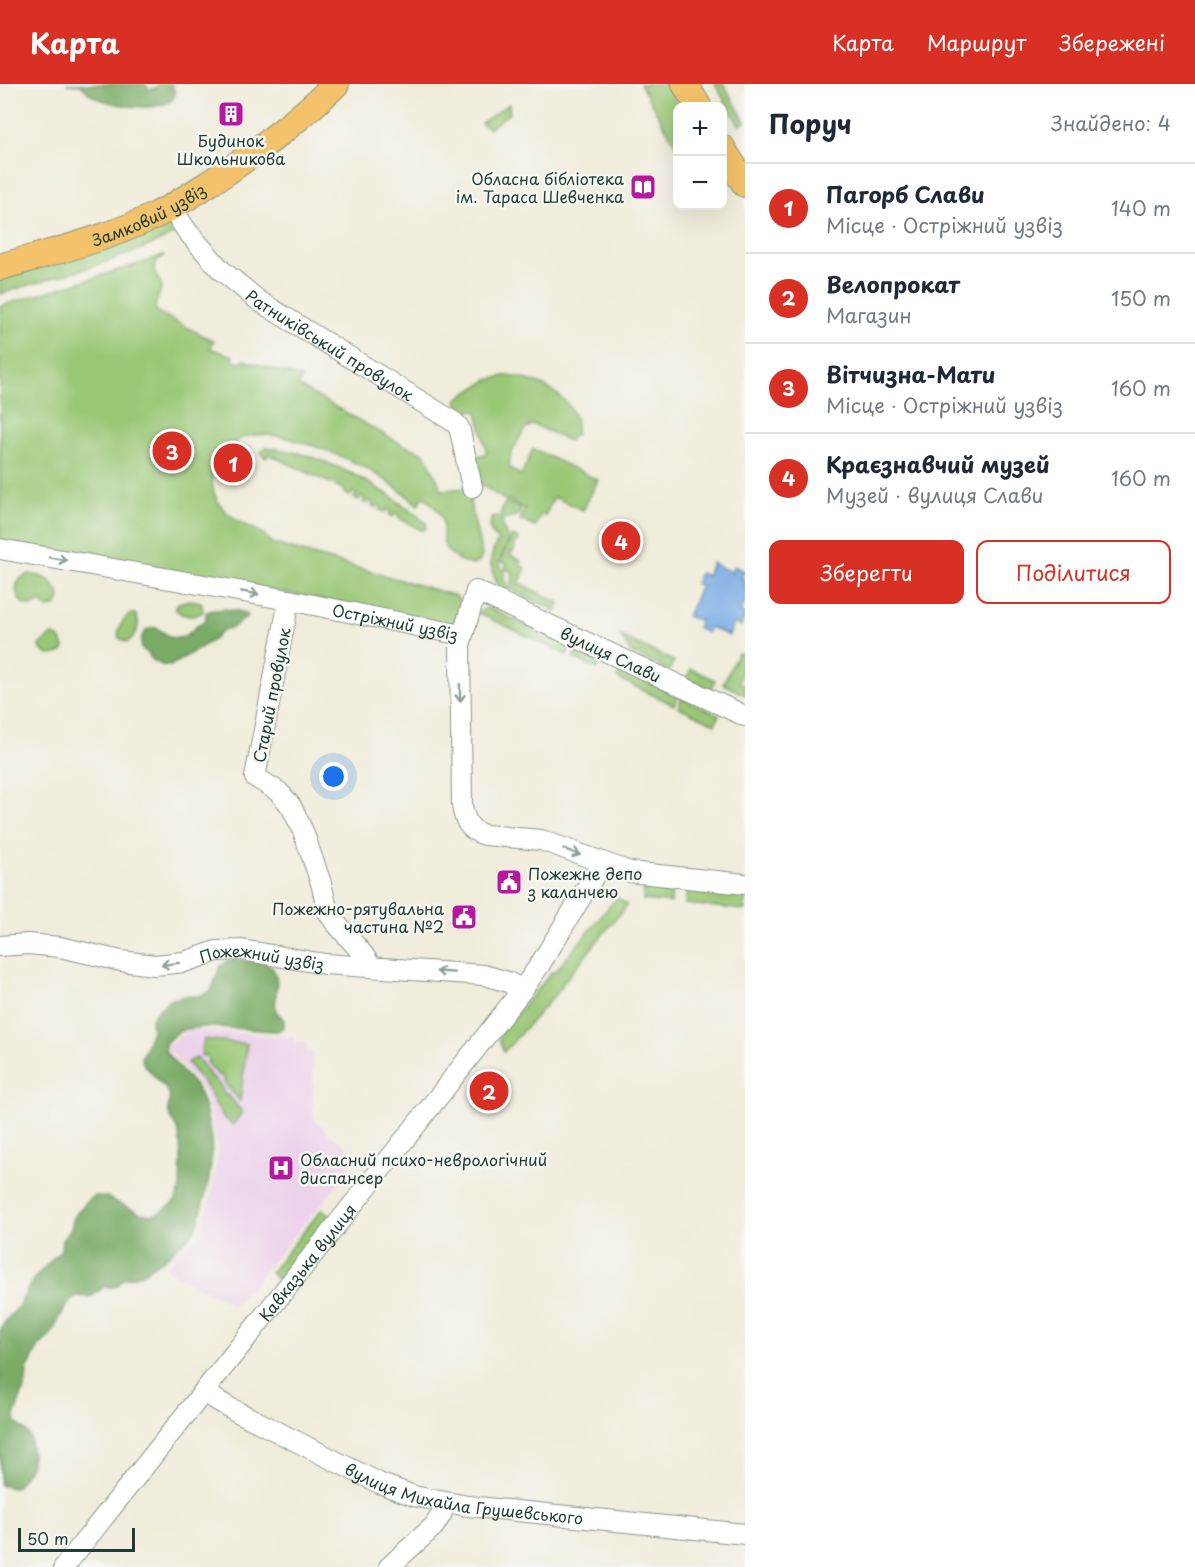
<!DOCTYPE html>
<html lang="uk">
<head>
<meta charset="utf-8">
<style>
	:root { --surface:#fff; --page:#f6f6f7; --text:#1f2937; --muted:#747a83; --line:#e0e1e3; --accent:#d93025 }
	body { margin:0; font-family:"Playpen Sans",sans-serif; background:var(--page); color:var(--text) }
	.controls { position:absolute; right:18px; top:18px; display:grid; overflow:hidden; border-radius:12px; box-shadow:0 6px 24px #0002 }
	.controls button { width:54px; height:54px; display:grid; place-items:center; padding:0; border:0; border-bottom:2px solid var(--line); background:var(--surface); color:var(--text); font:30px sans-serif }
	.scale { position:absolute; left:18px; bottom:15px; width:117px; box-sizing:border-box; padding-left:6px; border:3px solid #1f3d34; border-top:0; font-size:16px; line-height:21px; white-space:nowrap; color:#1f3d34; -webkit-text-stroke:4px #f6f6f2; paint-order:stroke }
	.you { position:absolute; left:334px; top:693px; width:21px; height:21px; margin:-15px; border:4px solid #fff; border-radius:50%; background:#1a73e8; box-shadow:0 0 0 9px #1a73e833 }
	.badge { display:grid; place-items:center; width:39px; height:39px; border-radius:50%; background:var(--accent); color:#fff; font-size:20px; font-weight:700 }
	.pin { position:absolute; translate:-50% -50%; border:3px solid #fff; box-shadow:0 2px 6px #0006 }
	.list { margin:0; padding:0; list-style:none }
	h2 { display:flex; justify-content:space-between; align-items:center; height:78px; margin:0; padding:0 24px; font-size:26px }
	h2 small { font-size:20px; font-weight:400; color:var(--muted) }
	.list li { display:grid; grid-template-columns:39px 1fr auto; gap:18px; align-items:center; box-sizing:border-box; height:90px; padding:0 24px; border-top:2px solid var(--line) }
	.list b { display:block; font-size:22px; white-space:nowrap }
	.list p { margin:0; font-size:20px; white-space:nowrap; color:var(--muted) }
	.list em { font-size:20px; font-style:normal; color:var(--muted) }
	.actions { display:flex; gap:12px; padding:18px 24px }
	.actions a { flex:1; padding:14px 0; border:2px solid var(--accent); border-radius:12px; text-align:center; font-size:21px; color:var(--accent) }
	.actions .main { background:var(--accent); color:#fff }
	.map { position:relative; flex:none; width:745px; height:1483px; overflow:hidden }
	header { display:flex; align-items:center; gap:36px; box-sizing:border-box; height:84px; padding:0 30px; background:var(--accent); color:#fff }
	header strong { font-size:28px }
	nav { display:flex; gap:33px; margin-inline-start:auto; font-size:21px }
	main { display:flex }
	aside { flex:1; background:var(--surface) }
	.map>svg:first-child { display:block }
</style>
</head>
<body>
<header>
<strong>Карта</strong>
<nav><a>Карта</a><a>Маршрут</a><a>Збережені</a></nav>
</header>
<main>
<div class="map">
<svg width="745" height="1483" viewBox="0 0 745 1483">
	<rect width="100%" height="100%" fill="#f6f6f2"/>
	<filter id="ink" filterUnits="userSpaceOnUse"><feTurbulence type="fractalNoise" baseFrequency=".0167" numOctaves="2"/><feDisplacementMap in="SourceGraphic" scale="12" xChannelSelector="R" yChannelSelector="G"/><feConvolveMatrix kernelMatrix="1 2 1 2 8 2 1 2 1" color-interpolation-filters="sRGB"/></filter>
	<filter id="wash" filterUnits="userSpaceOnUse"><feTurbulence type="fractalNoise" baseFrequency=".008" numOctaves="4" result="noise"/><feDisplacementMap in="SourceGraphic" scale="24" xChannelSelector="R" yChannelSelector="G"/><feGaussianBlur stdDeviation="1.35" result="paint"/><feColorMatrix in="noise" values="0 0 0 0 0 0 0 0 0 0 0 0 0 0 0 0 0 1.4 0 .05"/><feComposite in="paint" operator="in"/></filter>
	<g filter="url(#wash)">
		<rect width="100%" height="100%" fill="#f0ecda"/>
		<polygon fill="#ecd1ea" points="190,946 294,953 294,957 306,958 306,968 313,968 313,1007 314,1036 329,1050 358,1070 345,1086 347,1089 254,1200 232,1222 223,1215 165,1185 179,1166 201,1150 213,1101 218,1068 210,1028 205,1011 195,996 166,963 182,950"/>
		<g fill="#99c775" stroke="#5c8254" stroke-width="1.5">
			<polygon points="640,0 666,0 679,22 678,22 677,63"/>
			<polygon points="715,0 724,0 745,38 739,41"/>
			<polygon points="509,20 510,29 489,44 481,39"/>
			<path d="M165,142H171L180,147C124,177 60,191 0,210V194Z"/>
			<path d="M163,171L164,172L157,177L154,183L155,189L162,202L155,222L157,228L214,257L210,264L233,272V275L237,279L242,278L244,276L302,294L298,302L401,360L422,368L427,374L442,406L467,404L482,472L479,478L473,481C459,478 443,469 443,454C443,447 444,441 442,434C439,425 430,418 423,412L418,421C403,408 387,396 369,386C343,372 286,348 256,351C241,352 226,361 218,374C210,387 210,404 218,417C224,429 237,437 249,443C253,445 258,446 262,449C265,451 268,456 271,459L456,512L462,521L457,535L452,541L106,474L101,476L0,458V222L142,179Z"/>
			<path d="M505,292C536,293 581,314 576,351L573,350L569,357L535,341L529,342C523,346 507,374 509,382C511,387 517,389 521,391L533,365L598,396L583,426L554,413L545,432L541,430L535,443L520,436L525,424L509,416L506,417L476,397L471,374L487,369L477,327L460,326L457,315L488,296Z"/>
			<path d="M266,364C321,367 385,404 426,439V444L424,446H421L398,434L399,431L396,429L393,433L389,430L391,427L387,425L385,428L380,426L382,422L378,421L376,424L372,422L373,419L370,417L367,420L363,418L365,414L361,412L359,416L354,414L356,410L352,408L350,412L344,409L345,406L268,370L266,374L262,371L261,368Z"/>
			<path d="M507,418L521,424L519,431L502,436L503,444L509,456L499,478L502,485L506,487L503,494L507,498V507L499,503C489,484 488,475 498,456C491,449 487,445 492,434L498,432H501C502,424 500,425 507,418Z"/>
			<path d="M512,452L519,455L517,459L514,460L515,464L513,468H511L509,470L521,477L520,481L526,484L519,499L560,519L556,527L509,505C513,496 516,487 505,484L507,480L500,477Z"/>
			<path d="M29,490C42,492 50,494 56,506H58L60,513L57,521L54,523L47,524L44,522L42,517C22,535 3,498 29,490Z"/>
			<path d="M189,516L201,518L203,528C194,534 184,533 176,526L175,523L179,519Z"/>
			<polygon points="488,524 571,562 567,571 478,529 484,525"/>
			<path d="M131,530H135C142,541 136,552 127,558L119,554L118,548C121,541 123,534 131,530Z"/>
			<path d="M53,551L60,554L64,563L62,568C51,572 44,573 39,561Z"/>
			<polygon points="621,552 674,577 669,587 631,569"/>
			<polygon points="577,565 601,576 597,585 573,574"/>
			<polygon points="738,569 745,571 739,599 745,601 745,611 723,600"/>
			<polygon points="691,585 715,596 711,606 686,595"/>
			<polygon points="621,586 678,612 674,621 617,594"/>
			<polygon points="682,614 719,631 715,640 678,623"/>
			<polygon points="644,802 672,805 671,819 643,816"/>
			<polygon points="687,807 745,813 745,826 685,820"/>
			<polygon points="617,813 627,821 562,900 562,903 504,968 499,957 501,948 552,888 554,889"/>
			<polygon points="204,955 247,960 240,1017 224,998 225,996 221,991 219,992 207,978 209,976 205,971 203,972 201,971"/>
			<polygon points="197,974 209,989 208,990 212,995 213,994 223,1005 222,1007 226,1012 228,1011 242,1028 233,1041 223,1033 205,1001 187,978"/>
			<polygon points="322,1125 330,1131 277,1195 270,1189"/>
		</g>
		<g fill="#7aac66" stroke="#4c744d" stroke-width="1.5">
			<path d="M66,0H145L149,5L155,4L159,0H172C187,27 137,24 123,21C114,20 104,17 95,13C89,10 85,6 81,1Z"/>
			<path d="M223,525L238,527L247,530V533L232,544L224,545L213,556L170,582C165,582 157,580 153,576C150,574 150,571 147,568C146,567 144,567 143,566C140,562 141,552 145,548C157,536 164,553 174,554C188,556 195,540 206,536V529L209,527Z"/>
			<path d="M228,876H241L269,880C283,894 273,910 276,927L284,936V943L278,947H273C248,946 206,939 183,946C176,948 170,954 165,960V966L168,971L195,1002L201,1012L205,1024L211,1054L212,1070L209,1095L198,1140L191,1151L163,1176L155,1180L142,1190L123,1195L115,1203H104L92,1212L88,1213L78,1212L74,1213L65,1224L50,1252L39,1262L27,1286L26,1299L15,1330V1336L18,1340L28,1350L30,1355L32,1371L30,1383L17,1402L12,1404L0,1401V1247L5,1238L18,1223L33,1196L61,1166L62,1156L71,1145L74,1132L89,1115L96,1112L106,1113L140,1129L152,1131L159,1129L171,1121L176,1116L180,1106L181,1071L179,1049L169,1030L168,1025L170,1011L166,1005L144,981L141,974L152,947L151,935L157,927L170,916L185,912H199L211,907L220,883Z"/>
		</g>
		<polygon fill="#79abe5" stroke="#4c748c" stroke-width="1.5" points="712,479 731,488 734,482 745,487 741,494 745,495 745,518 740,528 745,531 741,542 734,539 729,552 710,543 707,549 697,544 700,536 698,536 687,532 701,502 695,499 700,489 707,492"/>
	</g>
	<g filter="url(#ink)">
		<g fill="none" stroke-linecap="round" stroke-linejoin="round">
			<g stroke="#889487" stroke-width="22">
				<g id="minor">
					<path id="s1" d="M171,123L187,147L221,186L259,217L454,338L458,342L460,347L472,403"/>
					<path id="s2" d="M0,465L289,516L462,551"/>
					<polyline points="289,516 255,693 279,708 291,722 303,747 321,799 328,828 334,837 362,869 367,876 368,883"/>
					<path d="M745,632L476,507L460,561L462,721C464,736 469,747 485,751L541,756L630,788L745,800"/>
					<path id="s3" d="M0,862L28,860L60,863L121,877L155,881L184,878L217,867L242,866L325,880L484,891L508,898L522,906"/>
					<path id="s4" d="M203,1308L230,1324L379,1399L414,1412L429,1415L468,1422L745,1450"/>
					<path id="s5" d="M64,1483L413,1045L522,906L539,882L602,779"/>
					<polyline points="389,1483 434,1442 441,1431 446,1419"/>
				</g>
			</g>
			<g stroke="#889487" stroke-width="28">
				<g id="major">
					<polyline points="685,0 698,22"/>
					<polyline points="722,64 745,100"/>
					<path id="s6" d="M0,183C52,168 107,155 156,131C179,120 200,105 222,91C264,62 299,36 336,0"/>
				</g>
			</g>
			<use href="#minor" stroke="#fff" stroke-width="20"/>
			<use href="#major" stroke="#f3c26a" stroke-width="26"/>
		</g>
		<defs><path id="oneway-shaft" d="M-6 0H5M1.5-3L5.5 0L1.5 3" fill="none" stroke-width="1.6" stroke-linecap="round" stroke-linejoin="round" transform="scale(1.5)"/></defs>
		<g stroke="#8f9e9a">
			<use href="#oneway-shaft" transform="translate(58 475) rotate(10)"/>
			<use href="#oneway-shaft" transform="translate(250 509) rotate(10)"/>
			<use href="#oneway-shaft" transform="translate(460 609) rotate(89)"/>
			<use href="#oneway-shaft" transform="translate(572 768) rotate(20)"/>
			<use href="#oneway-shaft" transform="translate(170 880) rotate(173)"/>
			<use href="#oneway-shaft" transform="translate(445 888) rotate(-176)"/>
		</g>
	</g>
	<defs>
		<g id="building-square" transform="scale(1.35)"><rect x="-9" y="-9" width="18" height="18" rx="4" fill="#b5179e" stroke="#f6f6f2"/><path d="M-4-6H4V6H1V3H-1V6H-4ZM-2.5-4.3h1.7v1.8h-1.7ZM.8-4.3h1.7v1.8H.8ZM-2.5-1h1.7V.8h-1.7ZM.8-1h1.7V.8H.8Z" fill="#fff"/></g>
		<g id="library-square" transform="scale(1.35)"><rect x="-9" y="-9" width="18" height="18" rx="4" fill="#b5179e" stroke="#f6f6f2"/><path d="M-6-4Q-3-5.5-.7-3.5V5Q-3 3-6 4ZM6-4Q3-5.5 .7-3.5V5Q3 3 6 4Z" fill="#fff"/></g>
		<g id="civic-square" transform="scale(1.35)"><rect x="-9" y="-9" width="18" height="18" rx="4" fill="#b5179e" stroke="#f6f6f2"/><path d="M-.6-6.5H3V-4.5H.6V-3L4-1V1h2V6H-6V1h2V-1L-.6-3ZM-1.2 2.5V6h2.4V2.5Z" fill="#fff"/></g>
		<g id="hospital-square" transform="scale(1.35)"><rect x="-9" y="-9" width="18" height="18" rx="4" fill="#b5179e" stroke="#f6f6f2"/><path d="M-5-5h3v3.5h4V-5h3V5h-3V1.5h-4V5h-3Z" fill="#fff"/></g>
	</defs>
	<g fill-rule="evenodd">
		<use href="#building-square" x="231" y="30"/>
		<use href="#library-square" x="643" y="103"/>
		<use href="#civic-square" x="509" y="798"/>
		<use href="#civic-square" x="464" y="833"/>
		<use href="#hospital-square" x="281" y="1084"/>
	</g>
	<g text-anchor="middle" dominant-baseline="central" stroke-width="5" stroke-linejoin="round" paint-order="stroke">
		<g font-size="16" fill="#1f3d34" stroke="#f6f6f2" text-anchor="end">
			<text x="231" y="56" text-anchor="middle">Будинок<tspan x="231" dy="18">Школьникова</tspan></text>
			<text x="624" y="94">Обласна бібліотека<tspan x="624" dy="18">ім. Тараса Шевченка</tspan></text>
			<text x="528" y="789" text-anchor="start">Пожежне депо<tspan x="528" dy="18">з каланчею</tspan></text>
			<text x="444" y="824">Пожежно-рятувальна<tspan x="444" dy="18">частина №2</tspan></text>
			<text x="300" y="1075" text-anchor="start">Обласний психо-неврологічний<tspan x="300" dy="18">диспансер</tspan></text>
		</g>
		<g font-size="16" fill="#1f3d34" stroke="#f6f6f2">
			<text stroke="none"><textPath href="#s6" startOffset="158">Замковий узвіз</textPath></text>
			<text stroke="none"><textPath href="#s1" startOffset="213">Ратниківський провулок</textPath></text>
			<text stroke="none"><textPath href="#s2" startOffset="402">Остріжний узвіз</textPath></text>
			<text transform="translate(611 570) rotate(25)">вулиця Слави</text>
			<text transform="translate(271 611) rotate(-79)">Старий провулок</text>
			<text stroke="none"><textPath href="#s3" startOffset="266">Пожежний узвіз</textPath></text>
			<text stroke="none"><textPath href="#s5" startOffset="390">Кавказька вулиця</textPath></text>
			<text stroke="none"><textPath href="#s4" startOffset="284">вулиця Михайла Грушевського</textPath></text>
		</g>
	</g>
</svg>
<div class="controls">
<button>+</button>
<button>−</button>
</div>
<div class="scale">50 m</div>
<div class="you"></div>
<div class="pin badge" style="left:233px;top:379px">1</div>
<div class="pin badge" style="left:489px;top:1007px">2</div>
<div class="pin badge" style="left:172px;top:367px">3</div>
<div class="pin badge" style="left:621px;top:457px">4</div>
</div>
<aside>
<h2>Поруч<small>Знайдено: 4</small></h2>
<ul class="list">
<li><span class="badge">1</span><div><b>Пагорб Слави</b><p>Місце · Остріжний узвіз</p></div><em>140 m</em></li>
<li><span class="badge">2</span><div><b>Велопрокат</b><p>Магазин</p></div><em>150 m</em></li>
<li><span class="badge">3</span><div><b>Вітчизна-Мати</b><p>Місце · Остріжний узвіз</p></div><em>160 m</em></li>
<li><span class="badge">4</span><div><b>Краєзнавчий музей</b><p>Музей · вулиця Слави</p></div><em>160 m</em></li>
</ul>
<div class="actions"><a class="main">Зберегти</a><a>Поділитися</a></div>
</aside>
</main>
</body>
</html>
